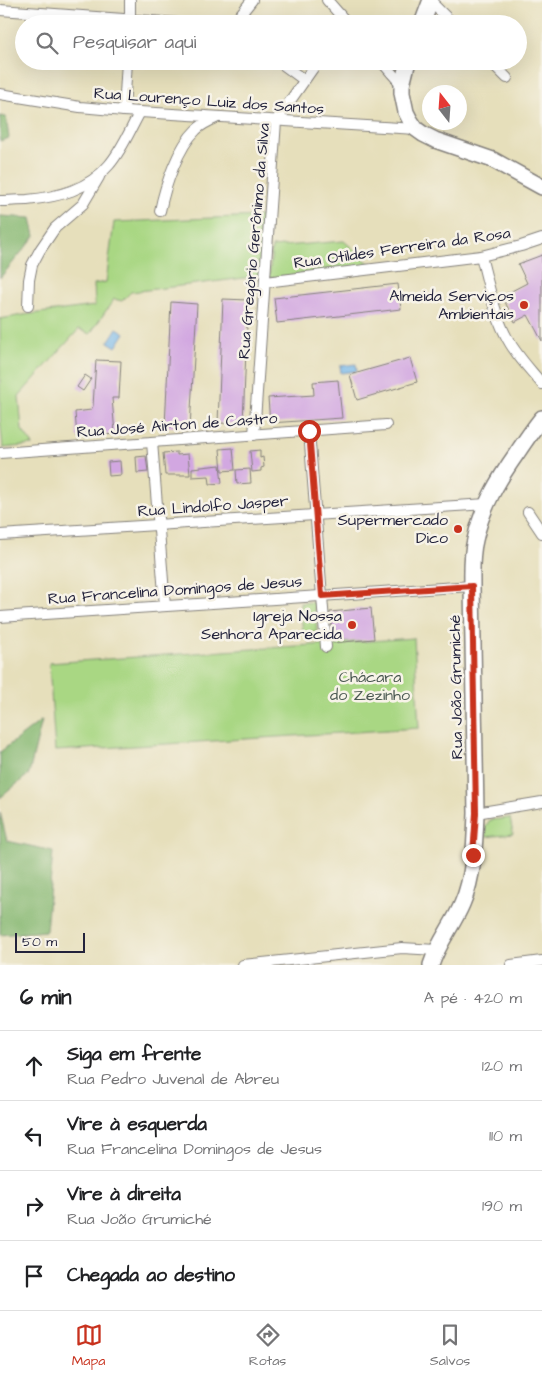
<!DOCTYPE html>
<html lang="pt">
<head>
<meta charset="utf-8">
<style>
	:root { --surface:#fff; --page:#f2f2f2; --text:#202124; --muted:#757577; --line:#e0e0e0; --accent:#c8321e }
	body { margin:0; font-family:"Architects Daughter",sans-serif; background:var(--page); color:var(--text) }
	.compass { position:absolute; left:422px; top:85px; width:45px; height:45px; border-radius:50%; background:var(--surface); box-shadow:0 5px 20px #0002; rotate:343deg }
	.scale { position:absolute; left:15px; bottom:12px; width:70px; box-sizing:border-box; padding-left:5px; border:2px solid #22223b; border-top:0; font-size:14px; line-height:18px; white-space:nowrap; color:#22223b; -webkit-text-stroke:4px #f7f3e8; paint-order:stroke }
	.stop { position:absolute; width:15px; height:15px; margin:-11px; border:4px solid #c8321e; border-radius:50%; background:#fff }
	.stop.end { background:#c8321e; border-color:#fff; box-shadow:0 1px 5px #0008 }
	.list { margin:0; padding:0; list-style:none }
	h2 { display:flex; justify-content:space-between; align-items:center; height:65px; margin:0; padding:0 20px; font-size:21px }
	h2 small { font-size:16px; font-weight:400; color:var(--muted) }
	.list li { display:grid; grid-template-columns:32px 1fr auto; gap:15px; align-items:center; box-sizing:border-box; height:70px; padding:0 20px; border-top:1px solid var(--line) }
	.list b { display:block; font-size:19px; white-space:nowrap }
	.list p { margin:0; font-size:16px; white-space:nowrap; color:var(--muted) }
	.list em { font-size:16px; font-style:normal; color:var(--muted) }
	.icon { flex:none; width:28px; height:28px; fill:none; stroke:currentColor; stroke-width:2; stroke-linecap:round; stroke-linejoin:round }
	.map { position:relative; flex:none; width:542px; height:965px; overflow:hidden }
	.search { position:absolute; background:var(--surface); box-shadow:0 5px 20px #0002; left:15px; right:15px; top:15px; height:55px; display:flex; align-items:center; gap:12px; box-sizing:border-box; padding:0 18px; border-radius:28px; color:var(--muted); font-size:19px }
	.sheet { height:345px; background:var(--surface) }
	nav { display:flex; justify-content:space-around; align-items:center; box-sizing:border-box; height:70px; border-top:1px solid var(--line); background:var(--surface); font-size:14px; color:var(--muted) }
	nav a { display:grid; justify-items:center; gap:2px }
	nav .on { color:var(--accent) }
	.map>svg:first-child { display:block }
</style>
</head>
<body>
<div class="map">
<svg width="542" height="965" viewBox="0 0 542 965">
	<rect width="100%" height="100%" fill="#f7f3e8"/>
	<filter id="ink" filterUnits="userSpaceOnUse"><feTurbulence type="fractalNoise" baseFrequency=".02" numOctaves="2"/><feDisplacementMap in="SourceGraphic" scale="10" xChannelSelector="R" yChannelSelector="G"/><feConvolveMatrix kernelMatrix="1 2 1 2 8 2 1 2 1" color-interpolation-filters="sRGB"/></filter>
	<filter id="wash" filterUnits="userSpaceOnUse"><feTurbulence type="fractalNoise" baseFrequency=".0096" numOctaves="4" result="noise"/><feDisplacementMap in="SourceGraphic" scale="20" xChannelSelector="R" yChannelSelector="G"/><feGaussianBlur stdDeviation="1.12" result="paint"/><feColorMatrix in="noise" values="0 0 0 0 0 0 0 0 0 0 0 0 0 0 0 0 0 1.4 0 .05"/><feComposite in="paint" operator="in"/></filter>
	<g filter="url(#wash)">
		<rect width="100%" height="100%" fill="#e6dfbb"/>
		<g fill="#a9d783" stroke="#667c5f">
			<polygon points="262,216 261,276 131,292 122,301 114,299 90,334 79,329 19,396 22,430 33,445 3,448 0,418 0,319 23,315 95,306 94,284 106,282 114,222"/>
			<polygon points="344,241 372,266 269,278 272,247"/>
			<polygon points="314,602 317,632 303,633 300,603"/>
			<polygon points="414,638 419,728 55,751 49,663"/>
			<polygon points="510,818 513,834 485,837 485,827 490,820"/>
		</g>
		<g fill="#86b871" stroke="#546d56">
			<polygon points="0,116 6,117 9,138 0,141"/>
			<polygon points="0,216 31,218 35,236 0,278"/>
			<polygon points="42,720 29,774 0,798 0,752"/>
			<polygon points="0,812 7,841 53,851 46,931 0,935"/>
		</g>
		<g fill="#73b6e9" stroke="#4a6c92">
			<polygon points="117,328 125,333 116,347 108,342"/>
			<polygon points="356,364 357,371 341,373 340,366"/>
		</g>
		<g id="blocks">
			<g fill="#d2a7e1">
				<polygon points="542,255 542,341 528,315 515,322 502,296 527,283 518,264"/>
				<polygon points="398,284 401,309 277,323 274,298"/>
				<polygon points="223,299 248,300 243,424 218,423"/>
				<polygon points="171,302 197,304 190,428 165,426"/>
				<polygon points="410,358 417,382 357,400 350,375"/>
				<polygon points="96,360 121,361 119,398 112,398 115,434 77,437 75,412 91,410 93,406"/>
				<polygon points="85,375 91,379 83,391 77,387"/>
				<polygon points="338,380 342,418 270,423 268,398 314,395 313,382"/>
				<polygon points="233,448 235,470 222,471 220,449"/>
				<polygon points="260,450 260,458 263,457 264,467 261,468 261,471 252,472 250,451"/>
				<polygon points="177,452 177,455 188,454 190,475 165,475 163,453"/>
				<polygon points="146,456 148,472 137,473 136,457"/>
				<polygon points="120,461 121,475 109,476 108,462"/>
				<polygon points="220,465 222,483 210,484 209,476 192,477 192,468"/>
				<polygon points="250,469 251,483 237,484 236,470"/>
				<polygon points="371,608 374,639 333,643 330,612"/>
			</g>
		</g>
	</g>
	<g filter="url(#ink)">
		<use href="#blocks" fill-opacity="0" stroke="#84807b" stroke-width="1"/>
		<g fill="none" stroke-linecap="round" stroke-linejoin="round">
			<g stroke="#84807b" stroke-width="12">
				<g id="street">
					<polyline points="327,0 348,24"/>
					<polyline points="431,2 453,24"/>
					<polyline points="0,10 192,24"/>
					<polyline points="130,24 130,0"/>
					<polyline points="233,24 252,0"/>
					<polyline points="278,61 304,80"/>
					<polyline points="381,61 402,85"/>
					<polyline points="490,61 507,78"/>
					<polyline points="0,94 80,107 124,111 416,129"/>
					<polyline points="124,111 127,61"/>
					<path d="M0,201C9,201 18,200 27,200C58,197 88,190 109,165C122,150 130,130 140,112"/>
					<path d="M160,211C165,186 178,147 196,130C202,124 209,121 216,118"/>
					<path d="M481,256C487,279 494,313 505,334C514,353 529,368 542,384"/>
					<polyline points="265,282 481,256 521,246 542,239"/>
					<polyline points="28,306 29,280 32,265 40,250 55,228 83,204 99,177"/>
					<polyline points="309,431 326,647"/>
					<polyline points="254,435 276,121 318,61"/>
					<polyline points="152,442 165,606"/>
					<polyline points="0,453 386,425"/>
					<polyline points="528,512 542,533"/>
					<polyline points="0,535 487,504"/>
					<polyline points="0,617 472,586"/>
					<polyline points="476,813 542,802"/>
					<polyline points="243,965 402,948 436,950"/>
					<polyline points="511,965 542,961"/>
				</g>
			</g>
			<g stroke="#84807b" stroke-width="18">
				<g id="primary">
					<polyline points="422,24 431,0"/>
					<polyline points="408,61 402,85 402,93 406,112 410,120 416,129 423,134 435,140 493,160 542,187"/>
					<path d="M431,965C438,943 453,925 462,904C474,877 475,841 476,813L472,586C472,571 471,555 475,540C482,507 498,480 517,453C525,441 533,429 542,418"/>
				</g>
			</g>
			<use href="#street" stroke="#fff" stroke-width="10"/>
			<use href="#primary" stroke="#fff" stroke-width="15"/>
		</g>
	</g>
	<g fill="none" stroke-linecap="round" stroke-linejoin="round" filter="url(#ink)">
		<polyline stroke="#c8321e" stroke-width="6" points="309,431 322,596 472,586 476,813 473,855"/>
	</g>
	<g fill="#c8321e" stroke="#f7f3e8" stroke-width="2">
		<circle cx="524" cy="305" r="5"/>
		<circle cx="458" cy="529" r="5"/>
		<circle cx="352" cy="625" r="5"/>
	</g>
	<g text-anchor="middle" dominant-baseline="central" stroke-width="5" stroke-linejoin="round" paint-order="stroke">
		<g font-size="16" fill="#22223b" stroke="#f7f3e8">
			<text transform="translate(209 101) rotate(4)">Rua Lourenço Luiz dos Santos</text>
			<text transform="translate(254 241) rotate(-85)">Rua Gregório Gerônimo da Silva</text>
			<text transform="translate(402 248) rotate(-8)">Rua Otildes Ferreira da Rosa</text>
			<text transform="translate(177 425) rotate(-4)">Rua José Airton de Castro</text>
			<text transform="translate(213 506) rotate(-4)">Rua Lindolfo Jasper</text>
			<text transform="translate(175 590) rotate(-4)">Rua Francelina Domingos de Jesus</text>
			<text transform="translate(456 687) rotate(-91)">Rua João Grumiché</text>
		</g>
		<g font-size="16" fill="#22223b" stroke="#f7f3e8" text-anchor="end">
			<text x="514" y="296">Almeida Serviços<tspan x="514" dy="18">Ambientais</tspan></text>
			<text x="448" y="520">Supermercado<tspan x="448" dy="18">Dico</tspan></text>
			<text x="342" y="616">Igreja Nossa<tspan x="342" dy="18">Senhora Aparecida</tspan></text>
		</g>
		<g font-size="16" fill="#4a5851" stroke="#f7f3e8">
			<text x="370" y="677">Chácara<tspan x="370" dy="18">do Zezinho</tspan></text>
		</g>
	</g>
</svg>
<svg class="compass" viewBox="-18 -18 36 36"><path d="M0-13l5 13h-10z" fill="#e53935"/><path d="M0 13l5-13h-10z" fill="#757577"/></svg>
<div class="scale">50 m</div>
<div class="stop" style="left:309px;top:431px"></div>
<div class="stop end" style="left:473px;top:855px"></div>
<div class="search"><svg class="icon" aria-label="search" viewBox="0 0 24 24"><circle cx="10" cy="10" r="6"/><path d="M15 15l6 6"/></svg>Pesquisar aqui</div>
</div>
<section class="sheet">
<h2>6 min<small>A pé · 420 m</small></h2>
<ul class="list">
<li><svg class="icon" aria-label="ahead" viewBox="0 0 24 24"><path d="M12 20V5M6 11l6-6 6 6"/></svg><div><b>Siga em frente</b><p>Rua Pedro Juvenal de Abreu</p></div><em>120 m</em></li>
<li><svg class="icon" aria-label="left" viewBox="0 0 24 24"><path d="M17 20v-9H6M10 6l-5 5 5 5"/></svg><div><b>Vire à esquerda</b><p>Rua Francelina Domingos de Jesus</p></div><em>110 m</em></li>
<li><svg class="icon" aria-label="right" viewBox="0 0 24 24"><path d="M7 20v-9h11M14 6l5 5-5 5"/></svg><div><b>Vire à direita</b><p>Rua João Grumiché</p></div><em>190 m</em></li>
<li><svg class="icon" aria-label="arrive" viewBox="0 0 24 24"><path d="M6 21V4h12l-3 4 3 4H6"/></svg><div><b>Chegada ao destino</b></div></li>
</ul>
</section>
<nav>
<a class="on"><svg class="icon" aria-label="map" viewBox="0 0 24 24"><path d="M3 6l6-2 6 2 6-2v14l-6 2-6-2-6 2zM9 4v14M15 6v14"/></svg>Mapa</a>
<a><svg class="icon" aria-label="directions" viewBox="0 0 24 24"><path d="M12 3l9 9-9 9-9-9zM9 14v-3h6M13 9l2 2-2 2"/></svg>Rotas</a>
<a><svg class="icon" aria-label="saved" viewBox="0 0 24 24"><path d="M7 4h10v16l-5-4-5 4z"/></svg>Salvos</a>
</nav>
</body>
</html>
